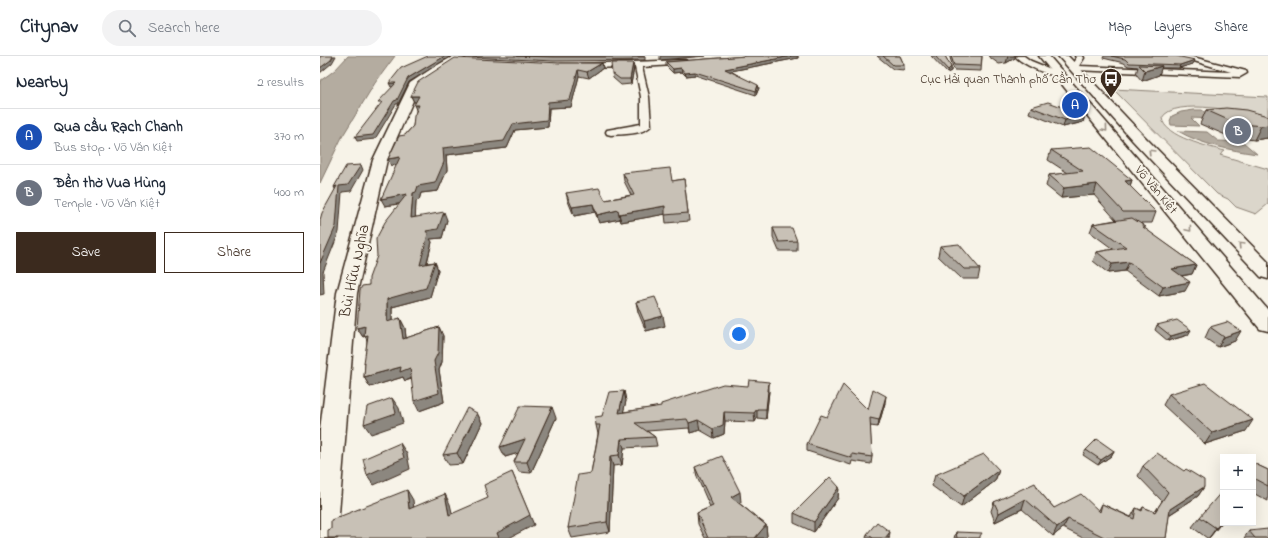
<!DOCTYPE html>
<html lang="en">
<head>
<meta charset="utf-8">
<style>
	:root { --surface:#fff; --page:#f2f2f3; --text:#1f2937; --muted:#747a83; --line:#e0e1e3; --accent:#3b2a1e }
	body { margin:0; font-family:"Indie Flower",sans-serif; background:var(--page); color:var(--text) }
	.controls { position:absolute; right:12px; bottom:12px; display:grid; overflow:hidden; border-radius:0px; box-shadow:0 4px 16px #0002 }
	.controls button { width:36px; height:36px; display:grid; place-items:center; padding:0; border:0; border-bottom:1px solid var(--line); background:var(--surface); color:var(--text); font:20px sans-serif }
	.you { position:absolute; left:419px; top:278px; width:14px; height:14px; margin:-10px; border:3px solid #fff; border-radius:50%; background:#1a73e8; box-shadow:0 0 0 6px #1a73e833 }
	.badge { display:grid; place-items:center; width:26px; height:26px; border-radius:50%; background:var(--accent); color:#fff; font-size:13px; font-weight:700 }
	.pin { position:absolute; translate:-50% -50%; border:2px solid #fff; box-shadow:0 1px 4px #0006 }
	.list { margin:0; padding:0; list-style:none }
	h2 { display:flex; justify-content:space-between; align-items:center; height:52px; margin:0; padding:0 16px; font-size:17px }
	h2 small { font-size:13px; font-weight:400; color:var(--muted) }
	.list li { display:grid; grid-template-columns:26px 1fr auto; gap:12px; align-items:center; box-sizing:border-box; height:56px; padding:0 16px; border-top:1px solid var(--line) }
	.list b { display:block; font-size:15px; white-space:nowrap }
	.list p { margin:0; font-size:13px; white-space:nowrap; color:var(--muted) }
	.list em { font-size:13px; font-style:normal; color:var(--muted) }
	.actions { display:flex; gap:8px; padding:12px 16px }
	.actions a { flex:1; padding:9px 0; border:1px solid var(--accent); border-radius:0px; text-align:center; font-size:14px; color:var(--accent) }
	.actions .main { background:var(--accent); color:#fff }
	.icon { flex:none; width:22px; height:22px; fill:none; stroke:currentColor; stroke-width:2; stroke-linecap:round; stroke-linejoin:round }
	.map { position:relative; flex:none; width:948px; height:482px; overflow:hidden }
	header { display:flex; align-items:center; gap:24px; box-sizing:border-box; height:56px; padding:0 20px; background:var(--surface); border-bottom:1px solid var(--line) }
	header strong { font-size:19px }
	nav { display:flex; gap:22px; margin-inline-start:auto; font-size:14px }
	.search { width:280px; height:36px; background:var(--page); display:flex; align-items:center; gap:10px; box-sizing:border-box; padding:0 14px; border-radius:22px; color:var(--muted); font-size:15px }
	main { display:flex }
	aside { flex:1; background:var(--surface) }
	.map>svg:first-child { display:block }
</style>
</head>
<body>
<header>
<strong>Citynav</strong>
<div class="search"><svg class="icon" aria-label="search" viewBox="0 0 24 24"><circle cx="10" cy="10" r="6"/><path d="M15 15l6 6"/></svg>Search here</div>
<nav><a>Map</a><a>Layers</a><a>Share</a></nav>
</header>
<main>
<aside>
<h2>Nearby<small>2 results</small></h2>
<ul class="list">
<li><span class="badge" style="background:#1a4fb4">A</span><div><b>Qua cầu Rạch Chanh</b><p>Bus stop · Võ Văn Kiệt</p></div><em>370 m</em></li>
<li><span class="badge" style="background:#6b7280">B</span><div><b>Đền thờ Vua Hùng</b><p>Temple · Võ Văn Kiệt</p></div><em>400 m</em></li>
</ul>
<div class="actions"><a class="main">Save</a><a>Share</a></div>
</aside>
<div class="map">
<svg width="948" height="482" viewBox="0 0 948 482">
	<rect width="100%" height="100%" fill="#f7f3e8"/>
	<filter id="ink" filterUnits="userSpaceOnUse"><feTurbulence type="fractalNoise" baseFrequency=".025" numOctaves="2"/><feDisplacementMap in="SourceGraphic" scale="8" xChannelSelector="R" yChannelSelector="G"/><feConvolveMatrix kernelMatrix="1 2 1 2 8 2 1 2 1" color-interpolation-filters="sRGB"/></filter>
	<g filter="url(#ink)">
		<path fill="#dbd6cb" stroke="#8b8074" d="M793,33L948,41V62C929,57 853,40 842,62C844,81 890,91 905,95L900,99L948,113V148L936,158L916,151L908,143L897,138Z"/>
		<g fill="#b4aca0" stroke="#84786c">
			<polygon points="28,0 75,0 55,27 22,81 0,127 0,25 15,14"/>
			<polygon points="874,54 882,54 894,63 871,62 879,70 851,69 850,65 852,60 861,56"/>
			<path d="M858,75L887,76L898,85L923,86L937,98C910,94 882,89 858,75Z"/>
		</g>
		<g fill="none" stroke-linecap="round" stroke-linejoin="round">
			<g stroke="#3b2a1e" stroke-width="3">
				<g id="minor">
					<path d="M695,0H704L711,5L743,18L742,20C731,22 702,8 695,0Z"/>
					<polygon points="755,0 763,0 764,2 759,10 911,16 857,0 869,0 926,15 927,17 920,21 754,14 750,12 756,2"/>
					<path d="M366,4L370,6L369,8L322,11L329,41L331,70C322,79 303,78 291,79L287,78L286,76L287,74L321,68V41L315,11L260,12L256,10L260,8Z"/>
				</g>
			</g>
			<g stroke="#3b2a1e" stroke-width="3">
				<g id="major">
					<polygon points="134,0 146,0 99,31 67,104 37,237 17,482 0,482 0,374 17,237 53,104 90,27 114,11"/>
					<polygon points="719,0 729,0 948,254 948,275 940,273"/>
					<polygon points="738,0 748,0 823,79 948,206 948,223 941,221 813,85"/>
				</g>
			</g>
			<use href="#minor" fill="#f7f3e8" fill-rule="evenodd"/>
			<use href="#major" fill="#f7f3e8" fill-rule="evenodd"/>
		</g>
		<g fill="#aca69d" stroke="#3b2a1e">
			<polygon points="146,0 325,0 325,4 234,5 147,1"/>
			<polygon points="426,0 478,0 478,2 411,15 439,32 436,39 375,19 366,20 362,16 353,17 346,10 346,6"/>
			<polygon points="557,0 580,0 584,9 584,14 573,13"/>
			<polygon points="611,0 625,0 631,11 631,15 627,17"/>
			<polygon points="630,0 662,0 661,15 634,14 630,2"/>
			<polygon points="668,0 696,0 695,2 686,7 679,8"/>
			<polygon points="784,0 856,0 873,8 859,12 841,12 839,19 822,25 816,18 818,11 808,10 804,7 783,2"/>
			<polygon points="241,7 282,7 283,12 269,22 259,20 251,51 229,52 228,71 195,74 187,92 126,99 127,114 118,135 101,137 99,144 96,145 95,161 127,164 122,182 110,183 112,186 107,207 115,206 118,214 110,241 72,251 72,265 80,262 85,272 86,282 119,271 123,280 122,306 119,314 124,346 99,355 92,323 85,325 83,321 50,331 44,321 47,284 45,280 43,281 37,272 49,229 79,148 65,150 77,109 71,110 85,79 93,70 96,55 96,46 94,46 91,40"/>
			<polygon points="314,12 311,28 301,29 293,22 292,17"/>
			<polygon points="711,51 765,59 763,66 743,71 709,57"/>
			<polygon points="886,54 948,61 948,82 934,84 908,80 880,68"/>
			<polygon points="731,94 812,124 810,130 836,156 832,167 821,167 825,173 876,209 872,218 862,220 865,235 839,240 805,215 788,217 773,205 777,196 793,193 770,176 773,168 796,164 774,139 741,142 726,130 729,119 748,117 728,104"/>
			<polygon points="303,117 352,125 364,123 369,165 346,167 345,158 301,166 300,163 279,167 275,156 254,160 248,145 246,137 285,144 311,139 304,125"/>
			<polygon points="453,172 477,185 477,195 459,195 453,181"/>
			<polygon points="620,190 660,213 658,223 642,223 618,200"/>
			<polygon points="316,246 345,270 326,275 318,256"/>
			<polygon points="837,269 868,279 848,285 835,274"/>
			<polygon points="890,271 915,285 898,291 885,282"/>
			<polygon points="304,335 306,345 303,356 449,335 446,363 437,362 435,366 405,365 404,378 394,382 380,374 370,377 369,372 327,375 335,381 337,390 304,392 302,409 293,410 290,476 252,482 248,472 271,417 278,378 276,369 282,360"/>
			<polygon points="849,338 926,375 885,388 843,349"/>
			<polygon points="565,347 558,371 550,370 552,401 551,408 532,405 531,409 487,395 487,388 548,354"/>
			<polygon points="157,357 162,367 143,408 129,409 123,399"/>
			<polygon points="236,362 211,417 199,416 194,406 198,397 185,401"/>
			<polygon points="766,394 794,395 791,400 778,409 763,399"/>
			<polygon points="933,407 948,414 948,445 933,437"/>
			<polygon points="823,410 884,431 878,440 849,459 846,482 763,482 743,472 733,480 702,453 675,466 671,455 674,446 720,436 734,452 779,454 782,448 811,461 816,452 821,454 823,451 835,456 842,445 818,420"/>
			<polygon points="375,411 421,446 419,447 446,469 447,480 445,482 385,482 378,468 377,457 390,451 377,421"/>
			<polygon points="679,414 675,425 641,451 612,430 615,419"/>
			<polygon points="519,431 518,442 494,476 474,467 474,457"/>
			<polygon points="880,461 903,465 889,482 887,482 872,471"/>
			<polygon points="929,475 948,482 924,482"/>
			<polygon points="636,476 660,482 634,482"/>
			<polygon points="547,478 569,482 570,482 546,482"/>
		</g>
		<g fill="#8c877f" stroke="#3b2a1e">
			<polygon points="13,0 16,0 12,7 0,17 0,12"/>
			<polygon points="125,0 131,0 89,26 78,48 76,48 55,83 37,85 35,81 88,22"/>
			<polygon points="340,0 386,0 340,4"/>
			<polygon points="471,0 478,0 478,2 406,16 405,13"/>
			<polygon points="688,0 696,0 695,2 686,7"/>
			<polygon points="875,4 873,8 859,12 860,9"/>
			<polygon points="282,7 283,12 269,22 267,16"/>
			<polygon points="313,7 314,12 311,28 310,23"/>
			<polygon points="842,10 839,19 822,25 825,15"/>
			<polygon points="631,11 631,15 627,17 628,14"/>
			<polygon points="361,12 362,16 353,17 353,13"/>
			<polygon points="258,14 259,20 251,51 229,52 228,71 195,74 187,92 126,99 127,114 118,135 101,137 99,144 96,145 95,170 91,162 93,137 123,92 193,68 228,46"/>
			<polygon points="375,16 375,19 366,20 365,17"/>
			<polygon points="69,27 76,27 78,30 71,31"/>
			<polygon points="438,29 439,32 436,39 436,35"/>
			<polygon points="91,40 99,40 102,46 94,46"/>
			<polygon points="94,49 99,49 97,56"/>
			<polygon points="765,59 763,66 743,71 745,64"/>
			<polygon points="948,69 948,82 934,84 941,70"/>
			<polygon points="80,101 83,108 71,110 68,103"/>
			<polygon points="41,109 43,114 31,135 22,136 19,176 3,216 4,238 0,239 0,207 17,137 14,131 19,130"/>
			<polygon points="812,124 808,135 805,125"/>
			<polygon points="777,128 774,139 741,142 744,132"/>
			<polygon points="87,138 90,146 65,150 61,143"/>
			<polygon points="273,148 275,156 254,160 252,151"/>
			<polygon points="345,150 346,158 301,166 299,158"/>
			<polygon points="298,154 300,163 279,167 277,159"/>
			<polygon points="124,156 127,164 122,182 110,183 112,186 104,217 100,209 106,175"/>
			<polygon points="115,206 118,214 110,241 72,251 72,275 67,266 67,243"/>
			<polygon points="809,206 805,215 788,217 792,208"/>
			<polygon points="876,209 872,218 848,222 852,213"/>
			<polygon points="870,226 865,235 839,240 843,231"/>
			<polygon points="343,260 345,270 326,275 324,265"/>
			<polygon points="80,262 85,272 87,292 83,283"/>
			<polygon points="45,270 50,279 50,289 45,280 43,281 37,272"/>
			<polygon points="119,271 123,280 122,306 119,314 124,346 99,355 94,345 114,305"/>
			<polygon points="871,274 868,279 848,285 851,280"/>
			<polygon points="921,275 915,285 898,291 904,281"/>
			<polygon points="81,311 90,312 95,321 85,325 83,321 50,331 44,321"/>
			<polygon points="449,326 449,335 446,363 446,353"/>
			<polygon points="304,335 306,345 301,366 299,357"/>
			<polygon points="566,340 565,347 558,371 559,364"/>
			<polygon points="72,342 79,352 83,367 51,378 44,368"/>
			<polygon points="232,351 236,362 211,417 207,406"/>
			<polygon points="437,353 437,362 435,366 434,357"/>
			<polygon points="404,356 405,365 404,378 394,382 393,373"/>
			<polygon points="157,357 162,367 143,408 137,397"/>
			<polygon points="378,364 380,374 370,377 369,367"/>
			<polygon points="933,364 926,375 885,388 892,377"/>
			<polygon points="205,383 209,394 185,401 180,391"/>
			<polygon points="301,383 304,392 302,409 299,399"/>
			<polygon points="80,387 87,398 90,413 54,429 47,419"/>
			<polygon points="794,395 791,400 778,409 781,404"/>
			<polygon points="290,400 293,410 290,476 287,466"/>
			<polygon points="679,414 675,425 641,451 644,440"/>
			<polygon points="192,416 214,469 189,482 179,482 177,477"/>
			<polygon points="519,431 518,442 494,476 494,466"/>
			<polygon points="884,431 878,440 844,462 850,453"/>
			<polygon points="87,434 93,444 95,463 89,453"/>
			<polygon points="420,436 421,446 412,451 411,441"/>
			<polygon points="125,438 130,448 135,469 129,459"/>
			<polygon points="705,443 702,453 675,466 679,457"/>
			<polygon points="748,463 743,472 733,480 737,471"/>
			<polygon points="903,464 903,465 889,482 896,472"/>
			<polygon points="446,469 447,480 445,482 435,482"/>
			<polygon points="570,476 569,482 565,482"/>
		</g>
		<g fill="#c8c1b6" stroke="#3b2a1e">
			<polygon points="0,0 13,0 11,4 0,12"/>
			<polygon points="108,0 125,0 88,22 77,44 74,45 53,79 35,81 62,46 58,46 76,27 69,27 81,12"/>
			<polygon points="197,0 325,0 325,1 234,1"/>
			<polygon points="426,0 471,0 405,13 438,29 436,35 375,16 365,17 361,12 353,13 346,6"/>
			<polygon points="563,0 580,0 584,9 573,9"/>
			<polygon points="615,0 625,0 631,11 628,14"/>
			<polygon points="631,0 662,0 661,10 634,9"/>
			<polygon points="791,0 856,0 875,4 860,9 809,7 805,3"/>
			<polygon points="135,2 241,7 282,7 267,16 258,14 250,44 228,46 227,64 193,68 184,85 123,92 124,106 115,127 98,130 96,136 93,137 91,162 124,156 118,173 106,175 108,178 100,209 115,206 106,232 67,243 67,266 80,262 83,283 119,271 118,297 114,305 119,337 94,345 90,312 80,316 81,311 44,321 45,306 44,307 48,279 44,280 45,270 37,272 40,234 42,230 49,229 49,222 57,200 56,183 65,166 87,138 61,143 80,101 68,103 79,80 85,79 93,70 94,60 99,49 94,49 99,40 91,40 98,26"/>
			<polygon points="291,7 313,7 310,23 300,23 292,17"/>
			<polygon points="819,9 842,10 825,15"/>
			<polygon points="728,46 765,59 745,64 711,51"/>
			<polygon points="906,52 926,54 944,59 948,61 948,69 941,70 915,67 886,54"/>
			<polygon points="771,91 812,124 805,125 836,156 803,156 777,128 744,132 729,119 763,115 731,94"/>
			<polygon points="41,109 28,129 19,130 16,170 0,207 0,164 2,157 17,130 14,131 26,110"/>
			<polygon points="350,112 352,125 364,123 368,157 345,159 345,150 299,158 298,154 277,159 273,148 252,151 246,137 279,132 285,144 314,139 303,117"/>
			<polygon points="812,162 826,171 823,171 876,209 852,213 870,226 843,231 809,206 792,208 777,196 806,191 773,168"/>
			<polygon points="453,172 472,172 477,185 459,186"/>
			<polygon points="639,188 660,213 644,213 620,190"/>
			<polygon points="335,241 343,260 324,265 316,246"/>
			<polygon points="857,264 871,274 851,280 837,269"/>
			<polygon points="907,266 921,275 904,281 890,271"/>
			<polygon points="429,324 449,326 446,353 437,353 434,357 404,356 403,369 393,373 378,364 369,367 367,363 315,367 335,381 301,383 299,399 290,400 287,466 248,472 258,419 271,417 280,369 276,369 275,361 282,360 289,336 304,335 299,357 341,350 341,348 403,328 428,330"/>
			<polygon points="885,327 933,364 892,377 849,338"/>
			<polygon points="523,329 548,354 553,333 566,340 559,364 550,362 552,401 532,398 532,402 487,388 501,359 507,361"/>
			<polygon points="72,342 76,357 44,368 47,351"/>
			<polygon points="200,350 232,351 207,406 194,406 205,383 180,391"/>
			<polygon points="147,352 157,357 137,397 123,399"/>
			<polygon points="777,383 794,395 781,404 766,394"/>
			<polygon points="80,387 84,402 47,419 43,403"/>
			<polygon points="837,397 864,415 866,413 884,424 884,431 850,453 846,482 786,482 748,463 737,471 705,443 679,457 674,446 715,427 720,436 734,452 761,438 780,456 782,448 814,463 816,452 822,455 823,451 835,456 848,436 823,410"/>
			<polygon points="664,398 679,414 644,440 615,419"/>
			<polygon points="402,400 420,436 411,441 446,469 435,482 388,482 377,457 393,450 375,411"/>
			<polygon points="933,407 948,414 948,430 933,422"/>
			<polygon points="192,416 210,459 177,477 179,482 8,482 8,474 11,473 11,464 87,434 89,453 125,438 129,459 168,442 164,429"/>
			<polygon points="510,421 519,431 494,466 474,457"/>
			<polygon points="903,434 903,464 896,472 880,461"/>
			<polygon points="557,466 570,476 565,482 553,482 547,478"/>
			<polygon points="948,473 948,482 935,482 929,475"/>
			<polygon points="636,476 662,477 660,480 660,482 637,482"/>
		</g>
		<defs><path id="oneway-chevron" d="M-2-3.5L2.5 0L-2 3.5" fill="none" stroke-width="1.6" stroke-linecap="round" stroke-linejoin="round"/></defs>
		<g stroke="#998e83">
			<use href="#oneway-chevron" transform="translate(785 73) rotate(50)"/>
			<use href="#oneway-chevron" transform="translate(831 96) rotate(-134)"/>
			<use href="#oneway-chevron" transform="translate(869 173) rotate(50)"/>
			<use href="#oneway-chevron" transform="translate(921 189) rotate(-134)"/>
		</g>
	</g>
	<defs>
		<g id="bus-pin" transform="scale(1.15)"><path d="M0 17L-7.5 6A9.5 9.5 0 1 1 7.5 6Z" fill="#3b2a1e" stroke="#f7f3e8"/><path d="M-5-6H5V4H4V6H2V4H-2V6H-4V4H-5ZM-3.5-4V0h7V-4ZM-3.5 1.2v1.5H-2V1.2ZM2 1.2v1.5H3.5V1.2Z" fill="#fff"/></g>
	</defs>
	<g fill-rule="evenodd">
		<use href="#bus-pin" x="791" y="23"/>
	</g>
	<g text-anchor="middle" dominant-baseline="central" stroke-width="4" stroke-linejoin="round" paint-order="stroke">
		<g font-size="13" fill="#3b2a1e" stroke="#f7f3e8" text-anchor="end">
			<text x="776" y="23">Cục Hải quan Thành phố Cần Thơ</text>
		</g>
		<g font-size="13" fill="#3b2a1e" stroke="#f7f3e8">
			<text transform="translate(836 134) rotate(50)">Võ Văn Kiệt</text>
		</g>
		<g font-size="16" fill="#3b2a1e" stroke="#f7f3e8">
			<text transform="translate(35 215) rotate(-78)">Bùi Hữu Nghĩa</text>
		</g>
	</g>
</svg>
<div class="controls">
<button>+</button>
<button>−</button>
</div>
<div class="you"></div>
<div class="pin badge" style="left:755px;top:49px;background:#1a4fb4">A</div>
<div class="pin badge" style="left:918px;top:75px;background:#6b7280">B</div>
</div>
</main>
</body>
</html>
